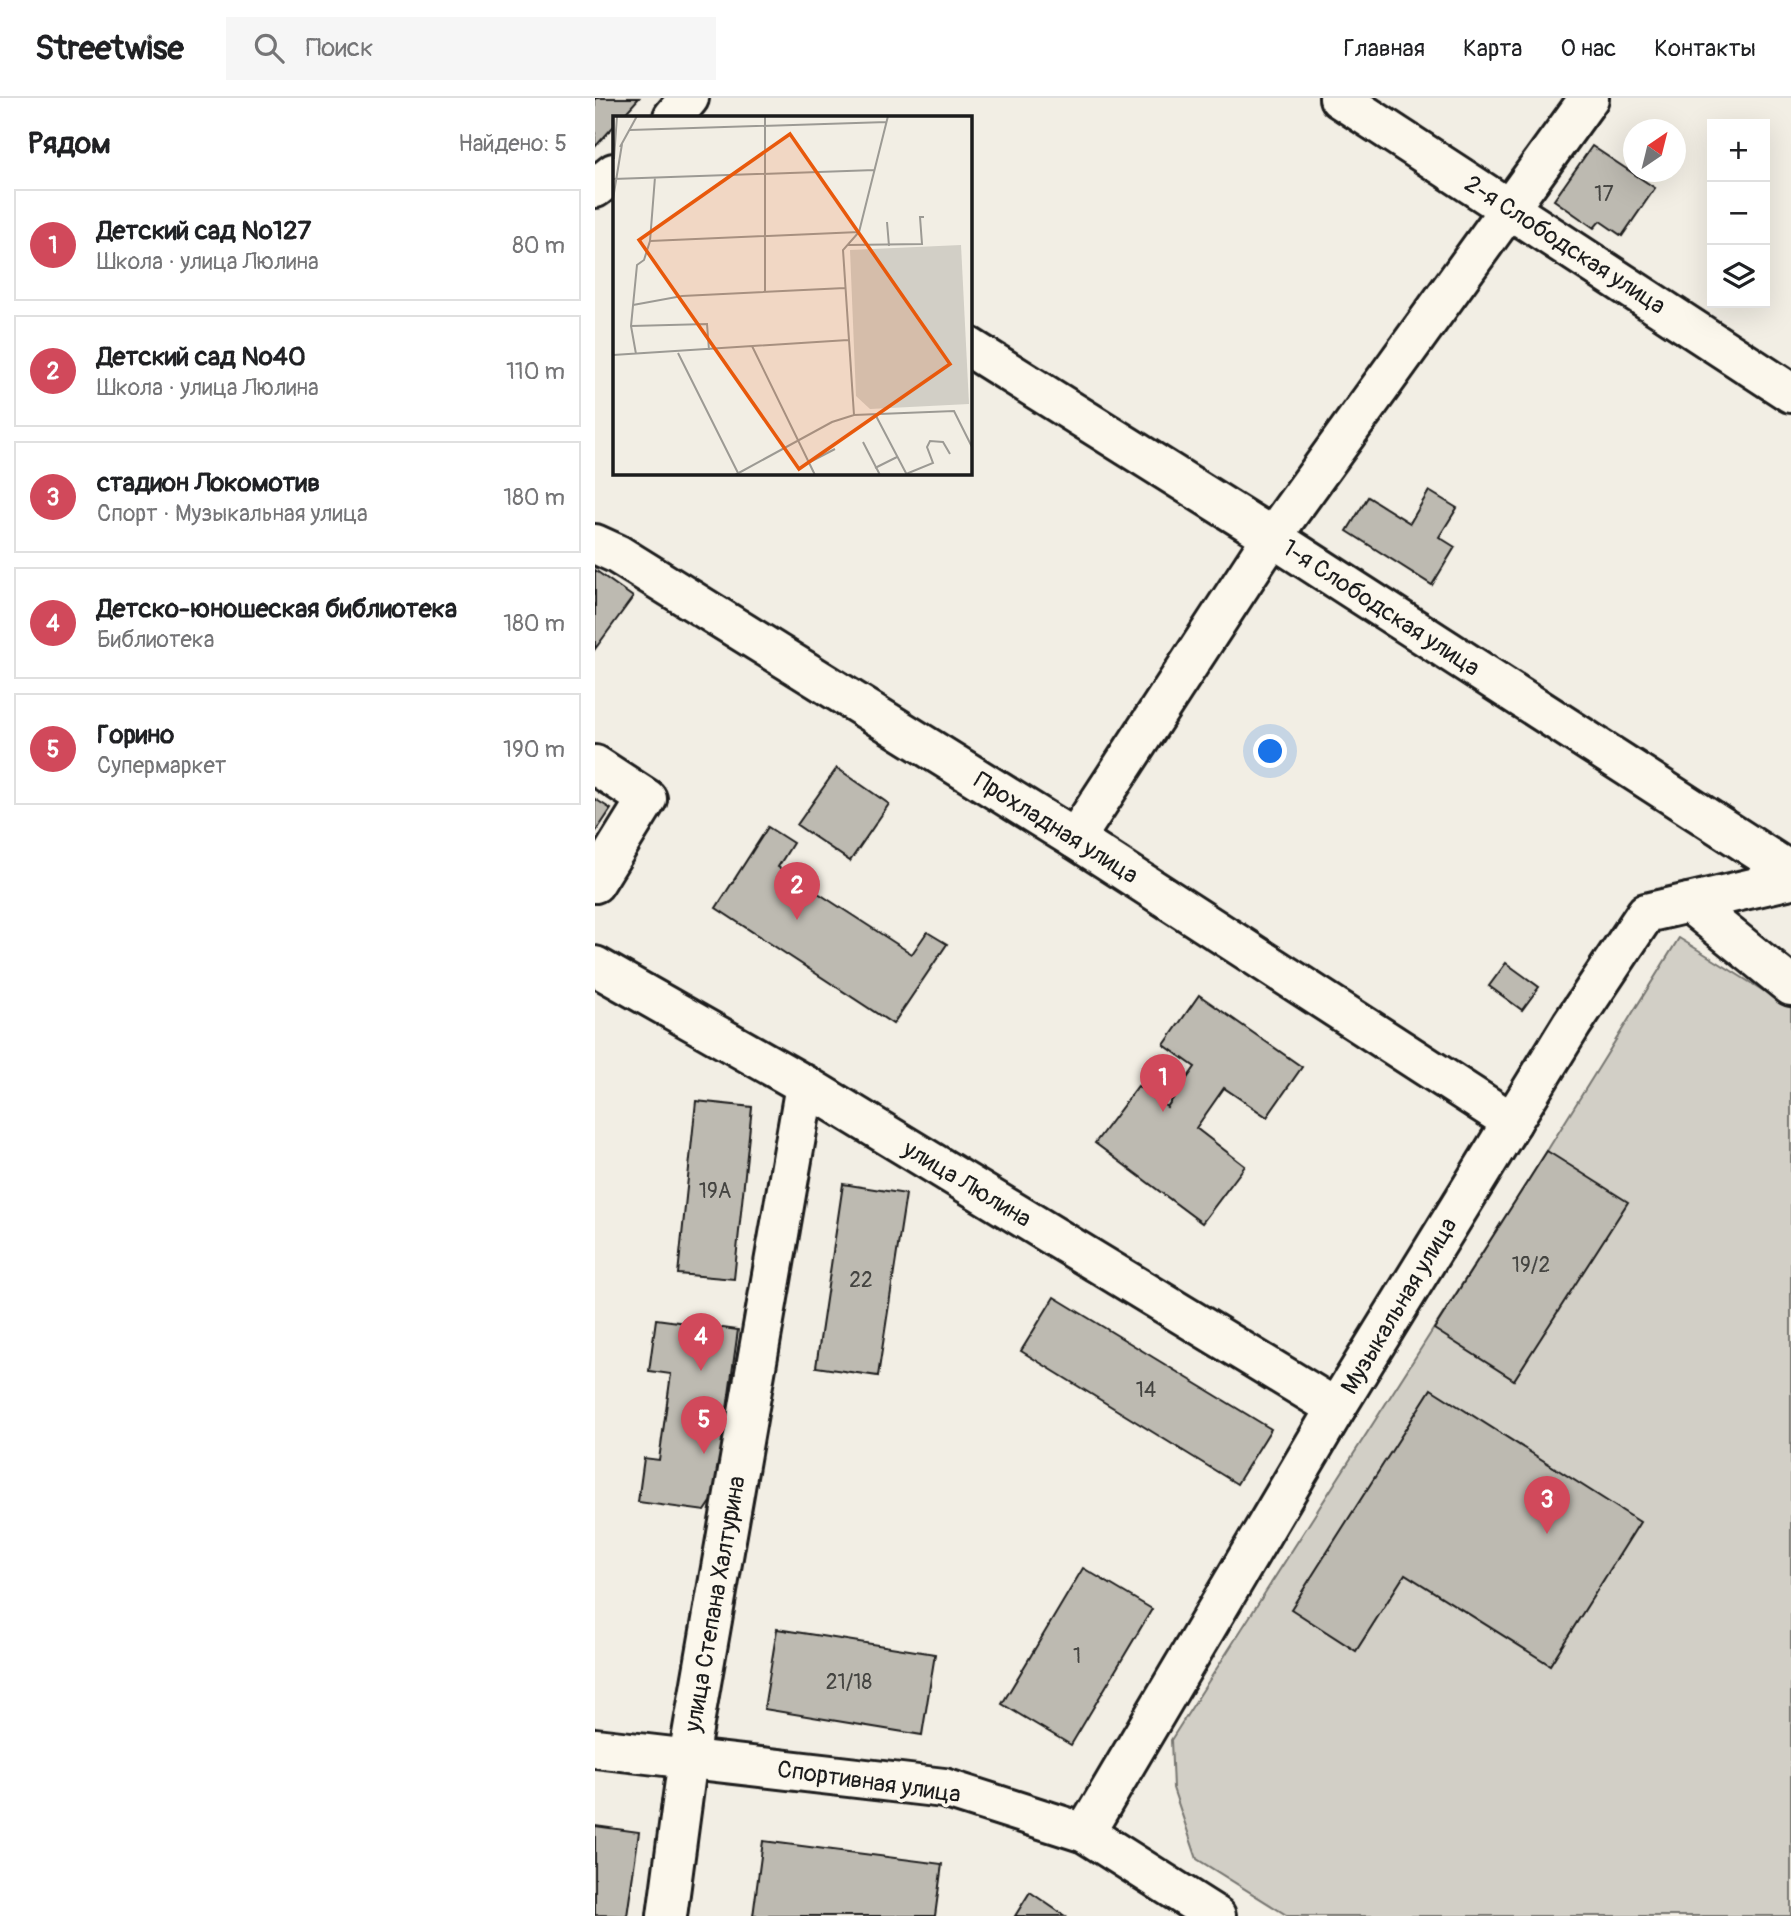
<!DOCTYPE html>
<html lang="ru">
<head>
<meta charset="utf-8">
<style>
	:root { --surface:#fff; --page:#f6f6f6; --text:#202124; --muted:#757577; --line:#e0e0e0; --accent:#d1495b }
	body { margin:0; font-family:Pangolin,sans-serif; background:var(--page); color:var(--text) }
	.controls { position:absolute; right:21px; top:21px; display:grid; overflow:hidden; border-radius:0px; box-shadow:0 7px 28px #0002 }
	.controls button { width:63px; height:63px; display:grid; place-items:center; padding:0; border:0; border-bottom:2px solid var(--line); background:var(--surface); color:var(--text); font:35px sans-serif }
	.compass { position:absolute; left:1028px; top:21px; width:63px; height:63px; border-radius:50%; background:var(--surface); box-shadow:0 7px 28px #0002; rotate:35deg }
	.you { position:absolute; left:676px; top:654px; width:24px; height:24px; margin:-18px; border:5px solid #fff; border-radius:50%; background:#1a73e8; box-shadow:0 0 0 10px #1a73e833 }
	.badge { display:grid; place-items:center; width:46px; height:46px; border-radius:50%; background:var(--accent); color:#fff; font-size:23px; font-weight:700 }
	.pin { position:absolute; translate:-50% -58px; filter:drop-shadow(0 2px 4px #0008) }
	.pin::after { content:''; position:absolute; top:37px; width:24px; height:21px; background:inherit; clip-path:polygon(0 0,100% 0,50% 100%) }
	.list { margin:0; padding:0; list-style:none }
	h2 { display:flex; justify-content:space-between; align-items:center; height:91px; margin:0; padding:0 28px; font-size:30px }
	h2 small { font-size:23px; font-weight:400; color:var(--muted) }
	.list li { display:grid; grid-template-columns:46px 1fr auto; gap:21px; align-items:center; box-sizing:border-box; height:112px; margin:0 14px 14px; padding:0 14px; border:2px solid var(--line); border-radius:0px }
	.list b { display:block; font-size:26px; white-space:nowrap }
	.list p { margin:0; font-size:23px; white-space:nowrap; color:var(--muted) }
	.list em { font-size:23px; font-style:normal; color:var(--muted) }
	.icon { flex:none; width:38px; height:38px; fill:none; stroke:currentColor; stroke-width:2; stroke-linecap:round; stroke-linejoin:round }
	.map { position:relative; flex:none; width:1196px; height:1818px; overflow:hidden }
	header { display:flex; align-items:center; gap:42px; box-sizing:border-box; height:98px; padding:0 35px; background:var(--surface); border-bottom:2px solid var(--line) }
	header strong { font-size:33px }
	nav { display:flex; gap:38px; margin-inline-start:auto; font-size:24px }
	.search { width:490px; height:63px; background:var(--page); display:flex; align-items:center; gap:18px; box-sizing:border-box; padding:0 24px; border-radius:0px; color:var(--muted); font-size:26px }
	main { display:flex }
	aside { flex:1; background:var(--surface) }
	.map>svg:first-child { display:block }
</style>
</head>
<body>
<header>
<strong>Streetwise</strong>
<div class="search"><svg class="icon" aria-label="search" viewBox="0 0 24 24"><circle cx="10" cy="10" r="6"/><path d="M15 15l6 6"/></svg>Поиск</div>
<nav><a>Главная</a><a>Карта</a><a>О нас</a><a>Контакты</a></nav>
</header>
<main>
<aside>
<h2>Рядом<small>Найдено: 5</small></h2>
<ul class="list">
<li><span class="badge">1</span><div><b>Детский сад №127</b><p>Школа · улица Люлина</p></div><em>80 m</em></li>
<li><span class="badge">2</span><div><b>Детский сад №40</b><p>Школа · улица Люлина</p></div><em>110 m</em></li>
<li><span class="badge">3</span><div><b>стадион Локомотив</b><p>Спорт · Музыкальная улица</p></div><em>180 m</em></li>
<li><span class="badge">4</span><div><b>Детско-юношеская библиотека</b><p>Библиотека</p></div><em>180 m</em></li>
<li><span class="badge">5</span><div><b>Горино</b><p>Супермаркет</p></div><em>190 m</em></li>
</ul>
</aside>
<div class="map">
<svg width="1196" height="1818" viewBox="0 0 1196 1818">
	<rect width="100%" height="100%" fill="#f2eee4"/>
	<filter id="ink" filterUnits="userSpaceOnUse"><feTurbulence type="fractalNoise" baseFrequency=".0143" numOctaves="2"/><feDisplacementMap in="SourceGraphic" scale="14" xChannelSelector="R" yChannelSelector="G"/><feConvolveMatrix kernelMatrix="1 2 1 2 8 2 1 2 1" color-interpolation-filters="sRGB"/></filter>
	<g filter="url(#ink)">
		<polygon fill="#d2cfc6" stroke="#777671" stroke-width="2" points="1084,840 1196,910 1196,1818 693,1818 602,1761 578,1690 576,1642 952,1053"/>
		<g fill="#bdbab1" stroke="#1c1c1c" stroke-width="2">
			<polygon points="0,0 44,0 27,19 19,19 19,28 0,49"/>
			<polygon points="997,48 1060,90 1027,138 1005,123 999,130 959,102"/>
			<polygon points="834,393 862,410 844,439 860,449 837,487 752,433 773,399 815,425"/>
			<polygon points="0,472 38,499 0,551"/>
			<polygon points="242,670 294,706 255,763 202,727"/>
			<polygon points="0,701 16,711 0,735"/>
			<polygon points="173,729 198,745 183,769 317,856 332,834 352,846 298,926 121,810"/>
			<polygon points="911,865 944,889 927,912 894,888"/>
			<polygon points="604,897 707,969 672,1019 629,990 601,1030 650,1068 607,1125 500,1045 543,988 572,1009 600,969 569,947"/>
			<polygon points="101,1003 157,1009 139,1181 83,1176"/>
			<polygon points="952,1053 1033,1104 919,1282 839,1231"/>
			<polygon points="248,1086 311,1096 283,1278 221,1269"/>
			<polygon points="459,1199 676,1331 642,1386 426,1253"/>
			<polygon points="61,1221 143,1232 120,1398 110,1413 43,1404 49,1360 64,1362 76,1276 54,1273"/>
			<polygon points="836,1291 1045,1424 955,1567 810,1476 761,1553 696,1511"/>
			<polygon points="488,1470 557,1511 476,1647 407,1606"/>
			<polygon points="182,1531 340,1556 327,1637 169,1611"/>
			<polygon points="0,1728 44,1734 32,1818 0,1817"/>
			<polygon points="168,1743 347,1766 340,1818 158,1818"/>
			<polygon points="435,1794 470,1818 420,1818"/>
		</g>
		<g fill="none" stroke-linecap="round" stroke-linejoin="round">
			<g stroke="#1c1c1c" stroke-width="44">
				<g id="minor">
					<polyline points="744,0 1196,295"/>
					<polyline points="78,19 94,0"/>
					<polyline points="0,90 19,75"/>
					<polyline points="374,249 677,439 1196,774"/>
					<polyline points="0,446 22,456 480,741 917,1024"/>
					<polyline points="0,667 52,701 0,785"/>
					<polyline points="480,741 677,439 994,0"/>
					<polyline points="1094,805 1196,888"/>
					<polyline points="0,868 210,987 741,1310"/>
					<polyline points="0,1650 349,1690 490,1735 621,1818"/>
					<polyline points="490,1735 741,1310 977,926 1051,815 1196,781"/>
					<polyline points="72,1818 93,1660 210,987"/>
				</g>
			</g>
			<use href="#minor" stroke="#fbf7ec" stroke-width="38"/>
		</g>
	</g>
	<g text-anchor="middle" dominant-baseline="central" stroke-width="7" stroke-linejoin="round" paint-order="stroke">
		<g font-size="21" fill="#444441">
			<text x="1009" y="96">17</text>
			<text x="120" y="1093">19А</text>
			<text x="936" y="1167">19/2</text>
			<text x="266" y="1182">22</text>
			<text x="551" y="1292">14</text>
			<text x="482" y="1558">1</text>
			<text x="254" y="1584">21/18</text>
		</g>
		<g font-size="24" fill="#1c1c1c" stroke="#fbf7ec">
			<text transform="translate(970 147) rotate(33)">2-я Слободская улица</text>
			<text transform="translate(786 510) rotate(33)">1-я Слободская улица</text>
			<text transform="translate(461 730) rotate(32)">Прохладная улица</text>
			<text transform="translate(372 1086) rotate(31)">улица Люлина</text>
			<text transform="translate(804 1208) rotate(-59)">Музыкальная улица</text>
			<text transform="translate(120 1506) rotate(-80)">улица Степана Халтурина</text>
			<text transform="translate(274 1684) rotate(8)">Спортивная улица</text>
		</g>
	</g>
	<g transform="translate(18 18)">
		<rect width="359" height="359" fill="#f2eee4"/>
		<path d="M348,129L356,288L257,293L243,280L237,134Z" fill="#d2cfc6"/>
		<path fill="none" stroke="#9c9a94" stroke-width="2" d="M152,0V175M17,14L274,6M7,31L24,0M1,43L4,0M0,63L262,54M0,83L9,28M274,106L276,130M37,125L246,116M235,129L309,128L307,101H311M20,189L69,180L232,172M18,210L94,208L96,234M139,230L202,359M65,237L126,359M23,238L18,210L24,149L31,144L37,125L42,61M0,239L235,224M262,298L294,359M241,299L230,134L246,116L275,0M250,326L267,359M195,347L222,333M262,352L284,341M293,358L320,347L314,331L317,325L330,326L337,338M122,359L219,306L241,299L341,295L359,331"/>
		<path fill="#e8590c" fill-opacity="0.15" stroke="#e8590c" stroke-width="3.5" d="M177,18L337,248L186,353L26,124Z"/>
		<rect width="359" height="359" fill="none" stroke="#1c1c1c" stroke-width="3.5"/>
	</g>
</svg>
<div class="controls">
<button>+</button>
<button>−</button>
<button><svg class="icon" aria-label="layers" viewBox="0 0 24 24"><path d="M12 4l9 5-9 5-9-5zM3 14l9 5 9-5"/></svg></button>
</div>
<svg class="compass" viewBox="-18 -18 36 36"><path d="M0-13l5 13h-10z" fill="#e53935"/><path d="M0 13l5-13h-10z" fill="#757577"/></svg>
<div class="you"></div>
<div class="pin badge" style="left:568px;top:1014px">1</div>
<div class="pin badge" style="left:202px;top:822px">2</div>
<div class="pin badge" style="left:952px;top:1436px">3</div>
<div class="pin badge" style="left:106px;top:1273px">4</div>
<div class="pin badge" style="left:109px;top:1356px">5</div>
</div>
</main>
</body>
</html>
